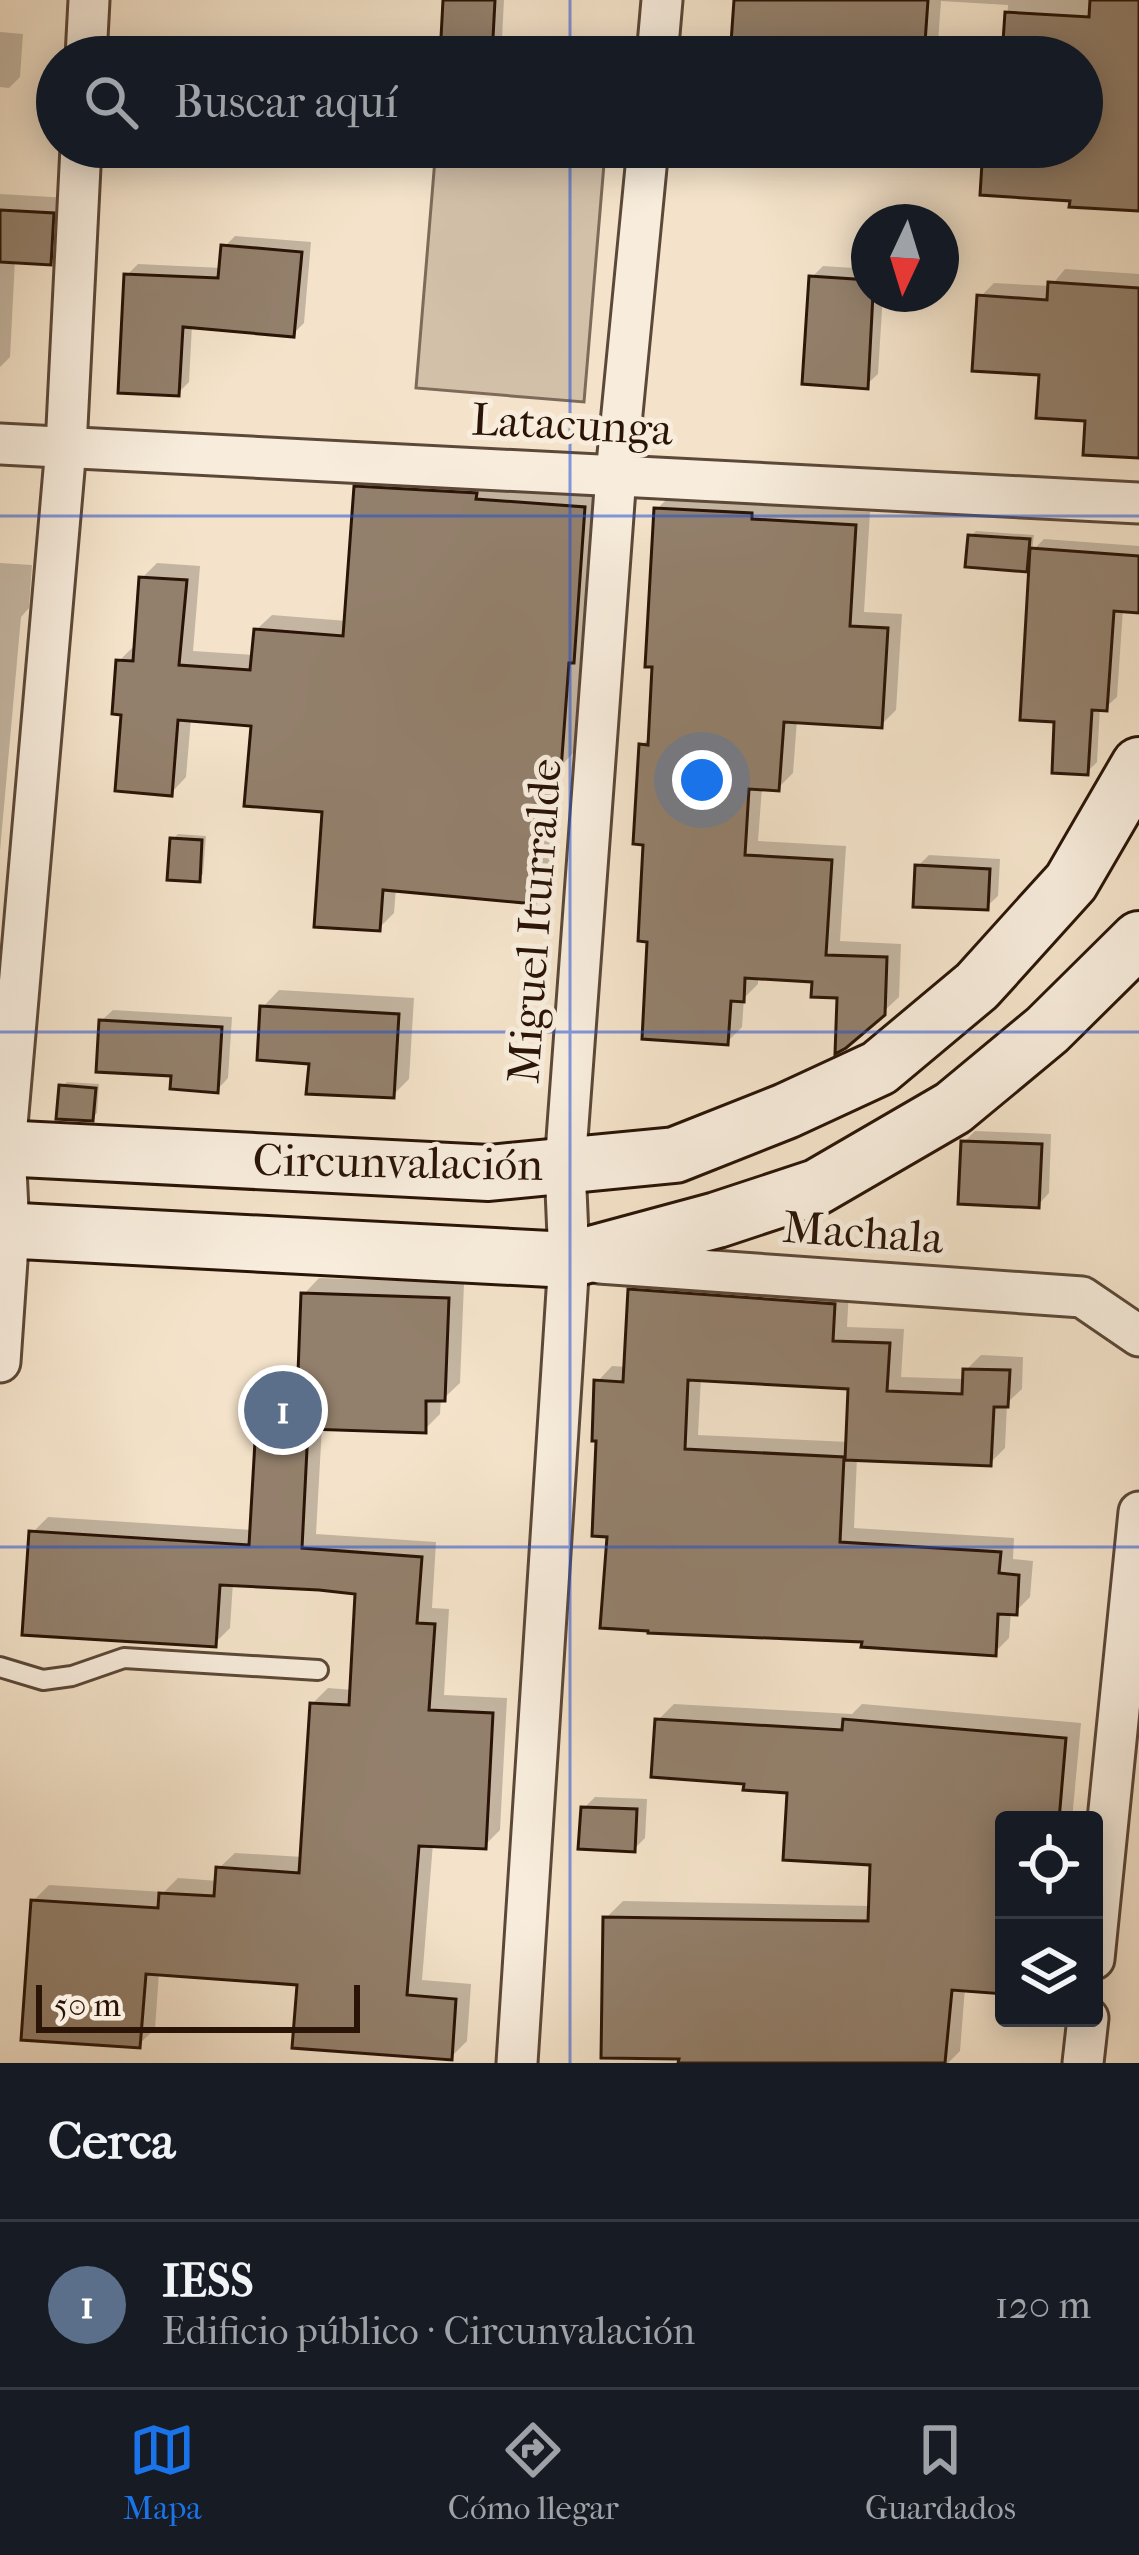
<!DOCTYPE html>
<html lang="es">
<head>
<meta charset="utf-8">
<style>
	:root { --surface:#171b24; --page:#20242c; --text:#f1f3f6; --muted:#9ea1a6; --line:#363941; --accent:#1a73e8 }
	body { margin:0; font-family:"IM FELL French Canon",serif; background:var(--page); color:var(--text) }
	.controls { position:absolute; right:36px; bottom:36px; display:grid; overflow:hidden; border-radius:12px; box-shadow:0 6px 30px #0003 }
	.controls button { width:108px; height:108px; display:grid; place-items:center; padding:0; border:0; border-bottom:3px solid var(--line); background:var(--surface); color:var(--text); font:60px sans-serif }
	.compass { position:absolute; left:851px; top:204px; width:108px; height:108px; border-radius:50%; background:var(--surface); box-shadow:0 6px 30px #0003; rotate:184deg }
	.scale { position:absolute; left:36px; bottom:30px; width:324px; box-sizing:border-box; padding-left:12px; border:6px solid #2a1407; border-top:0; font-size:33px; line-height:42px; white-space:nowrap; color:#2a1407; -webkit-text-stroke:9px #f8eddd; paint-order:stroke }
	.you { position:absolute; left:702px; top:780px; width:42px; height:42px; margin:-30px; border:9px solid #fff; border-radius:50%; background:#1a73e8; box-shadow:0 0 0 18px #1a73e833 }
	.badge { display:grid; place-items:center; width:78px; height:78px; border-radius:50%; background:var(--accent); color:#fff; font-size:39px; font-weight:700 }
	.pin { position:absolute; translate:-50% -50%; border:6px solid #fff; box-shadow:0 3px 12px #0006 }
	.list { margin:0; padding:0; list-style:none }
	h2 { display:flex; justify-content:space-between; align-items:center; height:156px; margin:0; padding:0 48px; font-size:51px }
	h2 small { font-size:39px; font-weight:400; color:var(--muted) }
	.list li { display:grid; grid-template-columns:78px 1fr auto; gap:36px; align-items:center; box-sizing:border-box; height:168px; padding:0 48px; border-top:3px solid var(--line) }
	.list b { display:block; font-size:45px; white-space:nowrap }
	.list p { margin:0; font-size:39px; white-space:nowrap; color:var(--muted) }
	.list em { font-size:39px; font-style:normal; color:var(--muted) }
	.icon { flex:none; width:66px; height:66px; fill:none; stroke:currentColor; stroke-width:2; stroke-linecap:round; stroke-linejoin:round }
	.map { position:relative; flex:none; width:1139px; height:2063px; overflow:hidden }
	.search { position:absolute; background:var(--surface); box-shadow:0 6px 30px #0003; left:36px; right:36px; top:36px; height:132px; display:flex; align-items:center; gap:30px; box-sizing:border-box; padding:0 42px; border-radius:66px; color:var(--muted); font-size:45px }
	.sheet { height:324px; background:var(--surface) }
	nav { display:flex; justify-content:space-around; align-items:center; box-sizing:border-box; height:168px; border-top:3px solid var(--line); background:var(--surface); font-size:33px; color:var(--muted) }
	nav a { display:grid; justify-items:center; gap:6px }
	nav .on { color:var(--accent) }
	.map>svg:first-child { display:block }
</style>
</head>
<body>
<div class="map">
<svg width="1139" height="2063" viewBox="0 0 1139 2063">
	<rect width="100%" height="100%" fill="#f4e3ca"/>
	<filter id="stains"><feTurbulence type="fractalNoise" baseFrequency=".00167" numOctaves="4"/><feColorMatrix values="0 0 0 0 .2 0 0 0 0 .09 0 0 0 0 .02 0 0 0 .5 -.17"/></filter>
	<radialGradient id="worn" r=".72"><stop offset=".6" stop-color="#630" stop-opacity="0"/><stop offset="1" stop-color="#630" stop-opacity=".3"/></radialGradient>
	<polygon fill="#d2c0a9" stroke="#7e6a58" stroke-width="3" points="436,147 544,147 605,152 584,402 416,388"/>
	<g fill="#0003" fill-rule="evenodd">
		<polygon points="446,0 504,0 501,57 443,57"/>
		<polygon points="738,0 1139,0 1139,208 1073,198 992,147 1082,147 1082,57 1005,57 1008,5 941,1 937,57 734,57"/>
		<polygon points="0,32 23,34 20,77 9,88 0,87"/>
		<polygon points="0,194 69,198 67,245 50,262 15,260 10,357 0,367"/>
		<polygon points="235,236 311,242 304,323 293,334 192,325 189,382 178,393 127,275 138,264 222,268 224,247"/>
		<polygon points="823,266 869,269 869,294 883,294 878,374 866,385 812,277"/>
		<polygon points="1065,269 1139,274 1139,455 1088,418 1042,372 980,297 994,283 1051,286"/>
		<polygon points="372,473 599,493 588,645 582,650 575,751 559,768 549,886 534,901 396,888 394,913 379,928 325,809 254,723 191,718 186,777 171,793 124,712 119,661 134,646 142,578 157,563 200,566 193,651 254,655 256,630 272,615 347,621 357,488"/>
		<polygon points="672,494 766,499 765,505 870,512 864,612 902,614 896,710 881,725 797,720 793,773 778,788 762,787 758,841 846,846 840,941 901,944 899,997 883,1012 840,995 815,979 758,975 758,984 744,998 742,1027 727,1042 650,939 642,745 651,736 657,509"/>
		<polygon points="976,531 1034,535 1032,551 1044,539 1139,546 1139,610 1123,609 1117,697 1106,707 1100,707 1097,762 1087,772 1057,719 1032,562 1026,569 971,536"/>
		<polygon points="0,563 32,565 29,608 21,617 0,851"/>
		<polygon points="178,834 206,836 203,874 198,879 173,839"/>
		<polygon points="929,855 1000,859 998,896 986,907 918,866"/>
		<polygon points="279,990 414,998 409,1079 393,1095 312,1061 263,1007"/>
		<polygon points="113,1010 232,1017 228,1078 217,1090 174,1073 101,1021"/>
		<polygon points="67,1082 99,1084 97,1113 92,1118 62,1086"/>
		<polygon points="975,1131 1051,1134 1049,1193 1038,1205 964,1142"/>
		<path d="M646,1275L849,1290L847,1327L904,1329L901,1377L965,1379L966,1370L981,1355L1023,1357L1022,1389L1007,1403L1005,1448L990,1463L857,1457L854,1528L1014,1538L1013,1559L1033,1561L1030,1597L1015,1612H1011L1009,1638L994,1653L865,1639L610,1534L599,1439L597,1382L612,1366L627,1367L631,1290ZM701,1377L851,1386L849,1442L698,1435Z"/>
		<polygon points="319,1278 464,1283 460,1383 444,1398 441,1398 440,1414 424,1430 322,1426 316,1534 436,1542 432,1608 449,1609 444,1695 507,1698 500,1830 484,1846 433,1843 422,1980 471,1984 467,2041 451,2057 300,1982 159,1972 155,2029 139,2044 33,1901 49,1885 164,1892 178,1878 218,1881 219,1868 235,1853 303,1857 312,1704 328,1688 353,1690 359,1590 233,1582 230,1628 214,1644 32,1533 48,1517 253,1530 259,1425 275,1409 299,1410 304,1294"/>
		<polygon points="674,1704 852,1714 862,1704 1081,1723 1072,1820 1004,1820 1004,1991 965,1988 960,2051 948,2063 681,2063 606,1918 623,1901 871,1906 873,1862 791,1790 747,1781 658,1720"/>
		<polygon points="595,1797 647,1799 645,1838 634,1849 584,1808"/>
	</g>
	<g fill="#93806c" stroke="#2a1407" stroke-width="3">
		<polygon points="443,0 495,0 492,57 440,57"/>
		<polygon points="734,0 928,0 924,57 730,57"/>
		<polygon points="1090,0 1139,0 1139,211 1069,207 1070,201 980,195 983,147 1082,147 1082,57 1002,57 1005,12 1089,17"/>
		<polygon points="0,210 54,213 51,265 0,262"/>
		<polygon points="221,245 302,252 294,337 183,327 179,396 118,393 124,274 218,278"/>
		<polygon points="809,276 869,280 869,294 873,294 868,389 802,384"/>
		<polygon points="1048,282 1139,288 1139,458 1083,455 1085,421 1036,418 1039,375 972,371 977,295 1047,300"/>
		<polygon points="354,486 477,493 476,499 585,507 574,663 569,663 561,770 546,769 535,904 383,890 380,931 314,927 322,812 244,806 251,726 178,720 172,796 115,791 121,715 112,714 116,660 133,661 139,577 187,580 179,665 250,670 254,629 343,636"/>
		<polygon points="654,508 752,513 752,519 856,525 850,626 888,628 882,728 784,722 779,791 749,789 745,855 832,860 826,955 887,957 885,1015 846,1048 835,1054 837,998 811,997 812,982 745,978 744,1002 731,1001 728,1045 642,1039 647,942 638,941 643,845 633,844 639,744 648,745 652,667 645,667"/>
		<polygon points="968,535 1030,539 1027,572 965,567"/>
		<polygon points="1030,548 1139,556 1139,613 1114,611 1107,711 1092,710 1088,775 1052,773 1054,722 1020,720"/>
		<polygon points="170,838 202,840 200,882 167,880"/>
		<polygon points="915,865 990,869 988,910 913,907"/>
		<polygon points="260,1006 399,1014 394,1098 306,1094 309,1064 257,1060"/>
		<polygon points="99,1020 222,1027 218,1093 170,1089 171,1076 96,1072"/>
		<polygon points="59,1085 96,1088 93,1121 56,1119"/>
		<polygon points="961,1141 1042,1144 1039,1208 958,1204"/>
		<polygon points="628,1289 835,1304 833,1341 890,1343 887,1391 962,1394 963,1369 1010,1370 1008,1407 994,1407 991,1466 845,1460 848,1389 688,1380 685,1449 844,1457 840,1542 1001,1552 999,1573 1019,1575 1017,1615 998,1614 996,1656 861,1647 862,1642 648,1633 648,1631 600,1628 607,1537 592,1536 596,1441 592,1441 594,1380 623,1382"/>
		<polygon points="301,1293 449,1298 445,1401 426,1401 426,1433 308,1429 302,1548 422,1557 417,1623 435,1624 429,1710 493,1713 486,1849 419,1846 407,1995 456,1999 452,2060 292,2048 297,1985 146,1974 140,2048 21,2040 31,1900 158,1908 159,1893 214,1896 216,1867 299,1873 310,1703 349,1705 355,1594 319,1590 220,1585 216,1647 22,1635 29,1531 249,1545 256,1424 296,1426"/>
		<polygon points="655,1719 842,1730 843,1719 1066,1738 1059,1820 1004,1820 1004,1994 952,1990 945,2063 678,2063 679,2059 601,2058 603,1917 868,1921 870,1865 783,1860 787,1793 743,1790 744,1784 651,1777"/>
		<polygon points="581,1807 637,1809 635,1852 578,1849"/>
	</g>
	<g fill="none" stroke-linecap="round" stroke-linejoin="round">
		<g stroke="#5c4838" stroke-width="24">
			<polyline id="lane" points="0,1667 43,1680 72,1676 124,1658 318,1670"/>
		</g>
		<g stroke="#5c4838" stroke-width="45">
			<g id="street">
				<polyline points="86,57 89,0"/>
				<polyline points="657,57 662,0"/>
				<polyline points="0,444 1139,503"/>
				<polyline points="599,1263 1082,1297 1139,1336"/>
				<polyline points="0,1362 9,1231 5,1148 66,447 81,147"/>
				<polyline points="1094,1959 1139,1512"/>
				<polyline points="517,2063 569,1260 565,1166 616,475 648,147"/>
				<polyline points="1083,2063 1088,2018"/>
			</g>
		</g>
		<g stroke="#2a1407" stroke-width="60">
			<g id="secondary">
				<polyline points="0,1148 489,1173 675,1155 786,1111 879,1068 977,986 1071,882 1139,765"/>
				<polyline points="0,1230 569,1260 717,1220 817,1187 953,1108 1047,1030 1139,939"/>
			</g>
		</g>
		<use href="#lane" stroke="#f8eddd" stroke-width="18"/>
		<use href="#street" stroke="#f8eddd" stroke-width="39"/>
		<use href="#secondary" stroke="#f8eddd" stroke-width="54"/>
	</g>
	<path fill="none" stroke="#1d4ed8" stroke-width="3" stroke-opacity="0.55" d="M570,0V57M570,147V2063M0,516H1139M0,1032H1139M0,1547H1139"/>
	<g text-anchor="middle" dominant-baseline="central" stroke-width="10" stroke-linejoin="round" paint-order="stroke">
		<g font-size="45" fill="#2a1407" stroke="#f8eddd">
			<text transform="translate(572 425) rotate(3)">Latacunga</text>
			<text transform="translate(535 921) rotate(-86)">Miguel Iturralde</text>
			<text transform="translate(398 1163) rotate(1)">Circunvalación</text>
			<text transform="translate(863 1233) rotate(4)">Machala</text>
		</g>
	</g>
	<rect width="100%" height="100%" filter="url(#stains)"/>
	<rect width="100%" height="100%" fill="url(#worn)"/>
</svg>
<div class="controls">
<button><svg class="icon" aria-label="locate" viewBox="0 0 24 24"><circle cx="12" cy="12" r="6"/><path d="M12 2v4M12 18v4M2 12h4M18 12h4"/></svg></button>
<button><svg class="icon" aria-label="layers" viewBox="0 0 24 24"><path d="M12 4l9 5-9 5-9-5zM3 14l9 5 9-5"/></svg></button>
</div>
<svg class="compass" viewBox="-18 -18 36 36"><path d="M0-13l5 13h-10z" fill="#e53935"/><path d="M0 13l5-13h-10z" fill="#9ea1a6"/></svg>
<div class="scale">50 m</div>
<div class="you"></div>
<div class="pin badge" style="left:283px;top:1410px;background:#5c6f8a">1</div>
<div class="search"><svg class="icon" aria-label="search" viewBox="0 0 24 24"><circle cx="10" cy="10" r="6"/><path d="M15 15l6 6"/></svg>Buscar aquí</div>
</div>
<section class="sheet">
<h2>Cerca<small></small></h2>
<ul class="list">
<li><span class="badge" style="background:#5c6f8a">1</span><div><b>IESS</b><p>Edificio público · Circunvalación</p></div><em>120 m</em></li>
</ul>
</section>
<nav>
<a class="on"><svg class="icon" aria-label="map" viewBox="0 0 24 24"><path d="M3 6l6-2 6 2 6-2v14l-6 2-6-2-6 2zM9 4v14M15 6v14"/></svg>Mapa</a>
<a><svg class="icon" aria-label="directions" viewBox="0 0 24 24"><path d="M12 3l9 9-9 9-9-9zM9 14v-3h6M13 9l2 2-2 2"/></svg>Cómo llegar</a>
<a><svg class="icon" aria-label="saved" viewBox="0 0 24 24"><path d="M7 4h10v16l-5-4-5 4z"/></svg>Guardados</a>
</nav>
</body>
</html>
